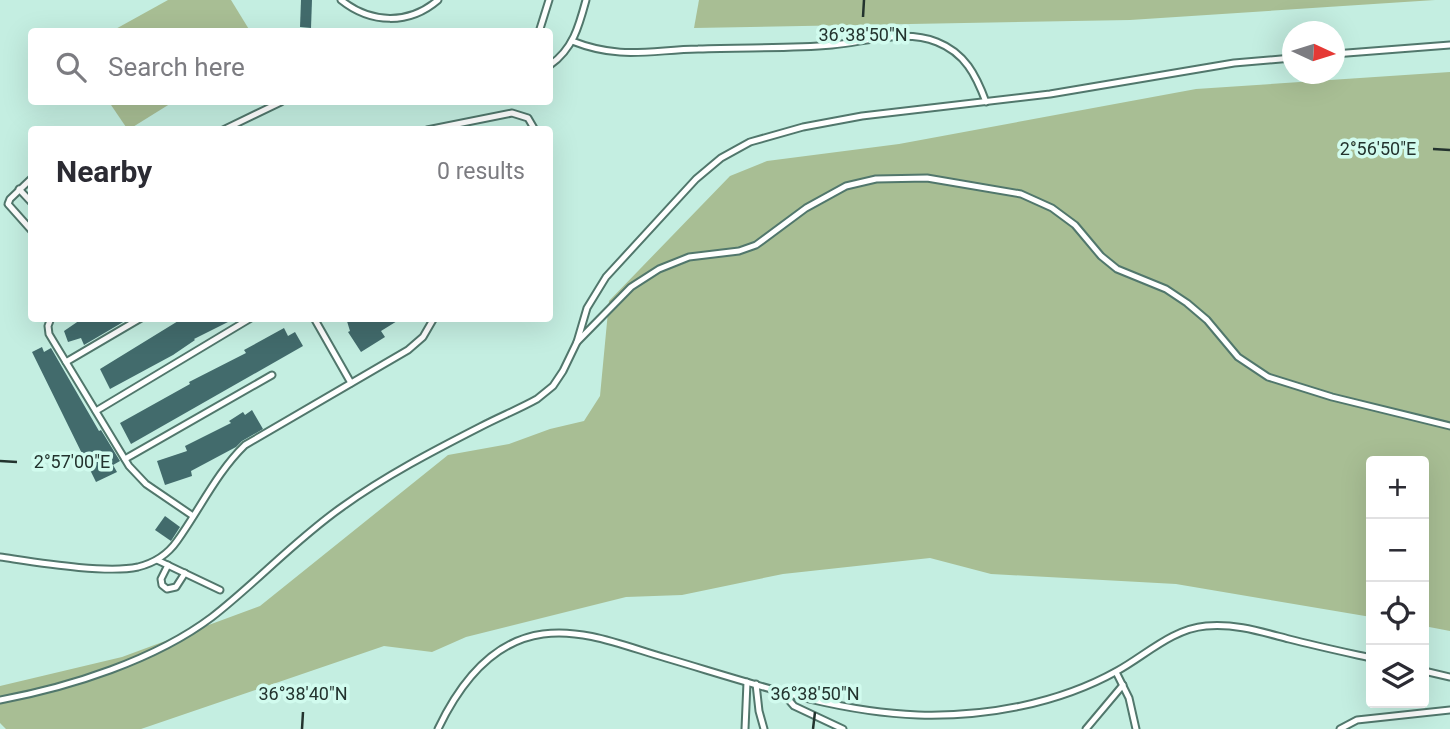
<!DOCTYPE html>
<html lang="en">
<head>
<meta charset="utf-8">
<style>
	:root { --surface:#fff; --page:#f2f2f3; --text:#2b2b33; --muted:#7c7c81; --line:#e1e1e2 }
	body { margin:0; font-family:Roboto,sans-serif; background:var(--page); color:var(--text) }
	.controls { position:absolute; right:21px; bottom:21px; display:grid; overflow:hidden; border-radius:7px; box-shadow:0 7px 28px #0002 }
	.controls button { width:63px; height:63px; display:grid; place-items:center; padding:0; border:0; border-bottom:2px solid var(--line); background:var(--surface); color:var(--text); font:35px sans-serif }
	.compass { position:absolute; left:1282px; top:21px; width:63px; height:63px; border-radius:50%; background:var(--surface); box-shadow:0 7px 28px #0002; rotate:94deg }
	.list { margin:0; padding:0; list-style:none }
	h2 { display:flex; justify-content:space-between; align-items:center; height:91px; margin:0; padding:0 28px; font-size:30px }
	h2 small { font-size:23px; font-weight:400; color:var(--muted) }
	.icon { flex:none; width:38px; height:38px; fill:none; stroke:currentColor; stroke-width:2; stroke-linecap:round; stroke-linejoin:round }
	.map { position:relative; flex:none; width:1450px; height:729px; overflow:hidden }
	.search { position:absolute; background:var(--surface); box-shadow:0 7px 28px #0002; left:28px; top:28px; width:525px; height:77px; display:flex; align-items:center; gap:18px; box-sizing:border-box; padding:0 24px; border-radius:7px; color:var(--muted); font-size:26px }
	.panel { position:absolute; background:var(--surface); box-shadow:0 7px 28px #0002; left:28px; top:126px; width:525px; height:196px; border-radius:7px }
	.map>svg:first-child { display:block }
</style>
</head>
<body>
<div class="map">
<svg width="1450" height="729" viewBox="0 0 1450 729">
	<rect width="100%" height="100%" fill="#c4eee1"/>
	<g fill="#a8be94">
		<polygon points="168,0 231,0 250,31 112,31"/>
		<polygon points="699,0 1435,0 1130,20 694,28"/>
		<polygon points="1450,72 1450,631 1424,626 1424,461 1371,461 1371,617 1176,584 991,574 930,558 783,574 682,595 626,597 466,637 432,652 384,646 141,729 6,729 0,723 0,686 122,657 260,606 448,455 509,444 550,429 584,421 600,396 609,301 730,176 767,161 899,144 1196,89"/>
		<polygon points="109,102 173,102 128,130"/>
	</g>
	<g fill="#426b6c">
		<polygon points="301,0 312,0 311,28 300,27"/>
		<polygon points="83,318 130,318 84,345 81,338 68,342 64,331"/>
		<polygon points="183,318 236,318 194,339 195,340 173,355 110,389 100,369"/>
		<polygon points="346,318 402,318 381,331 385,337 361,352 348,332 350,331"/>
		<polygon points="284,328 288,336 295,332 303,346 131,444 120,423 190,384 189,382 246,353 244,350"/>
		<polygon points="42,347 44,352 51,348 99,431 101,430 120,461 113,465 117,472 96,482 32,352"/>
		<polygon points="252,410 263,429 242,441 236,447 191,471 192,476 165,485 157,461 187,451 185,446 231,423 229,421 243,412 245,415"/>
		<polygon points="165,516 180,527 171,541 155,530"/>
	</g>
	<g fill="none" stroke-linecap="round" stroke-linejoin="round">
		<g stroke="#51776c" stroke-width="9">
			<g id="service">
				<path d="M341,0C371,24 409,25 438,0"/>
				<polyline points="539,32 549,0"/>
				<path d="M572,41C620,60 650,50 698,49C743,47 787,49 832,45C865,42 904,29 937,42C965,53 976,75 986,102"/>
				<polyline points="1334,54 1450,45"/>
				<path d="M550,65C573,49 579,26 586,0"/>
				<polyline points="223,130 281,102"/>
				<polyline points="427,130 512,113 528,118 535,130"/>
				<polyline points="32,178 10,199 8,204 32,231"/>
				<polyline points="19,189 32,203"/>
				<polyline points="51,318 48,326 49,334 129,466 146,484 193,516"/>
				<polyline points="314,318 351,383"/>
				<polyline points="577,342 631,287 659,269 689,257 739,251 756,245 806,208 846,186 876,179 927,178 1021,194 1052,208 1075,225 1101,256 1117,269 1166,289 1187,303 1207,320 1238,357 1268,377 1332,397 1450,426"/>
				<polyline points="66,362 141,318"/>
				<polyline points="96,411 251,318"/>
				<polyline points="125,459 272,375"/>
				<path d="M0,557C35,562 105,574 138,567C154,563 168,554 177,541C200,509 217,472 245,445L408,350L423,337L434,318"/>
				<polyline points="157,560 220,590"/>
				<polyline points="168,565 161,579 162,585 167,589 176,587 185,573"/>
				<polyline points="1424,671 1450,677"/>
				<polyline points="1116,672 1129,698 1136,729"/>
				<polyline points="756,684 759,711 764,729"/>
				<polyline points="781,691 794,706 843,729"/>
				<path d="M0,700C70,687 155,660 212,617C257,582 295,540 342,507C385,476 433,451 480,427C499,417 519,409 537,399L553,386L563,371L577,342L587,308L606,277L696,179L721,158L750,142L803,127L862,116L1050,94L1234,63L1292,58"/>
				<path d="M438,729C459,685 491,641 543,634C584,628 627,647 666,658C748,682 832,712 918,715C985,717 1058,704 1117,671C1146,655 1172,629 1206,626C1234,623 1262,632 1289,639C1316,646 1344,652 1371,658"/>
				<polyline points="745,729 747,682"/>
				<polyline points="1086,729 1123,685"/>
				<polyline points="1340,729 1357,720 1450,710"/>
			</g>
		</g>
		<use href="#service" stroke="#fff" stroke-width="5"/>
	</g>
	<path fill="none" stroke="#23332e" stroke-width="2.5" d="M863,17L864,0M1433,149L1450,150M0,461L17,462M302,729L303,712M813,729L815,712"/>
	<g font-size="18" text-anchor="middle" fill="#23332e" stroke="#d1fbee" stroke-width="7" stroke-linejoin="round" paint-order="stroke">
		<text x="863" y="41">36°38'50"N</text>
		<text x="1378" y="155">2°56'50"E</text>
		<text x="72" y="468">2°57'00"E</text>
		<text x="303" y="700">36°38'40"N</text>
		<text x="815" y="700">36°38'50"N</text>
	</g>
</svg>
<div class="controls">
<button>+</button>
<button>−</button>
<button><svg class="icon" aria-label="locate" viewBox="0 0 24 24"><circle cx="12" cy="12" r="6"/><path d="M12 2v4M12 18v4M2 12h4M18 12h4"/></svg></button>
<button><svg class="icon" aria-label="layers" viewBox="0 0 24 24"><path d="M12 4l9 5-9 5-9-5zM3 14l9 5 9-5"/></svg></button>
</div>
<svg class="compass" viewBox="-18 -18 36 36"><path d="M0-13l5 13h-10z" fill="#e53935"/><path d="M0 13l5-13h-10z" fill="#7c7c81"/></svg>
<div class="search"><svg class="icon" aria-label="search" viewBox="0 0 24 24"><circle cx="10" cy="10" r="6"/><path d="M15 15l6 6"/></svg>Search here</div>
<section class="panel">
<h2>Nearby<small>0 results</small></h2>
<ul class="list">
</ul>
</section>
</div>
</body>
</html>
